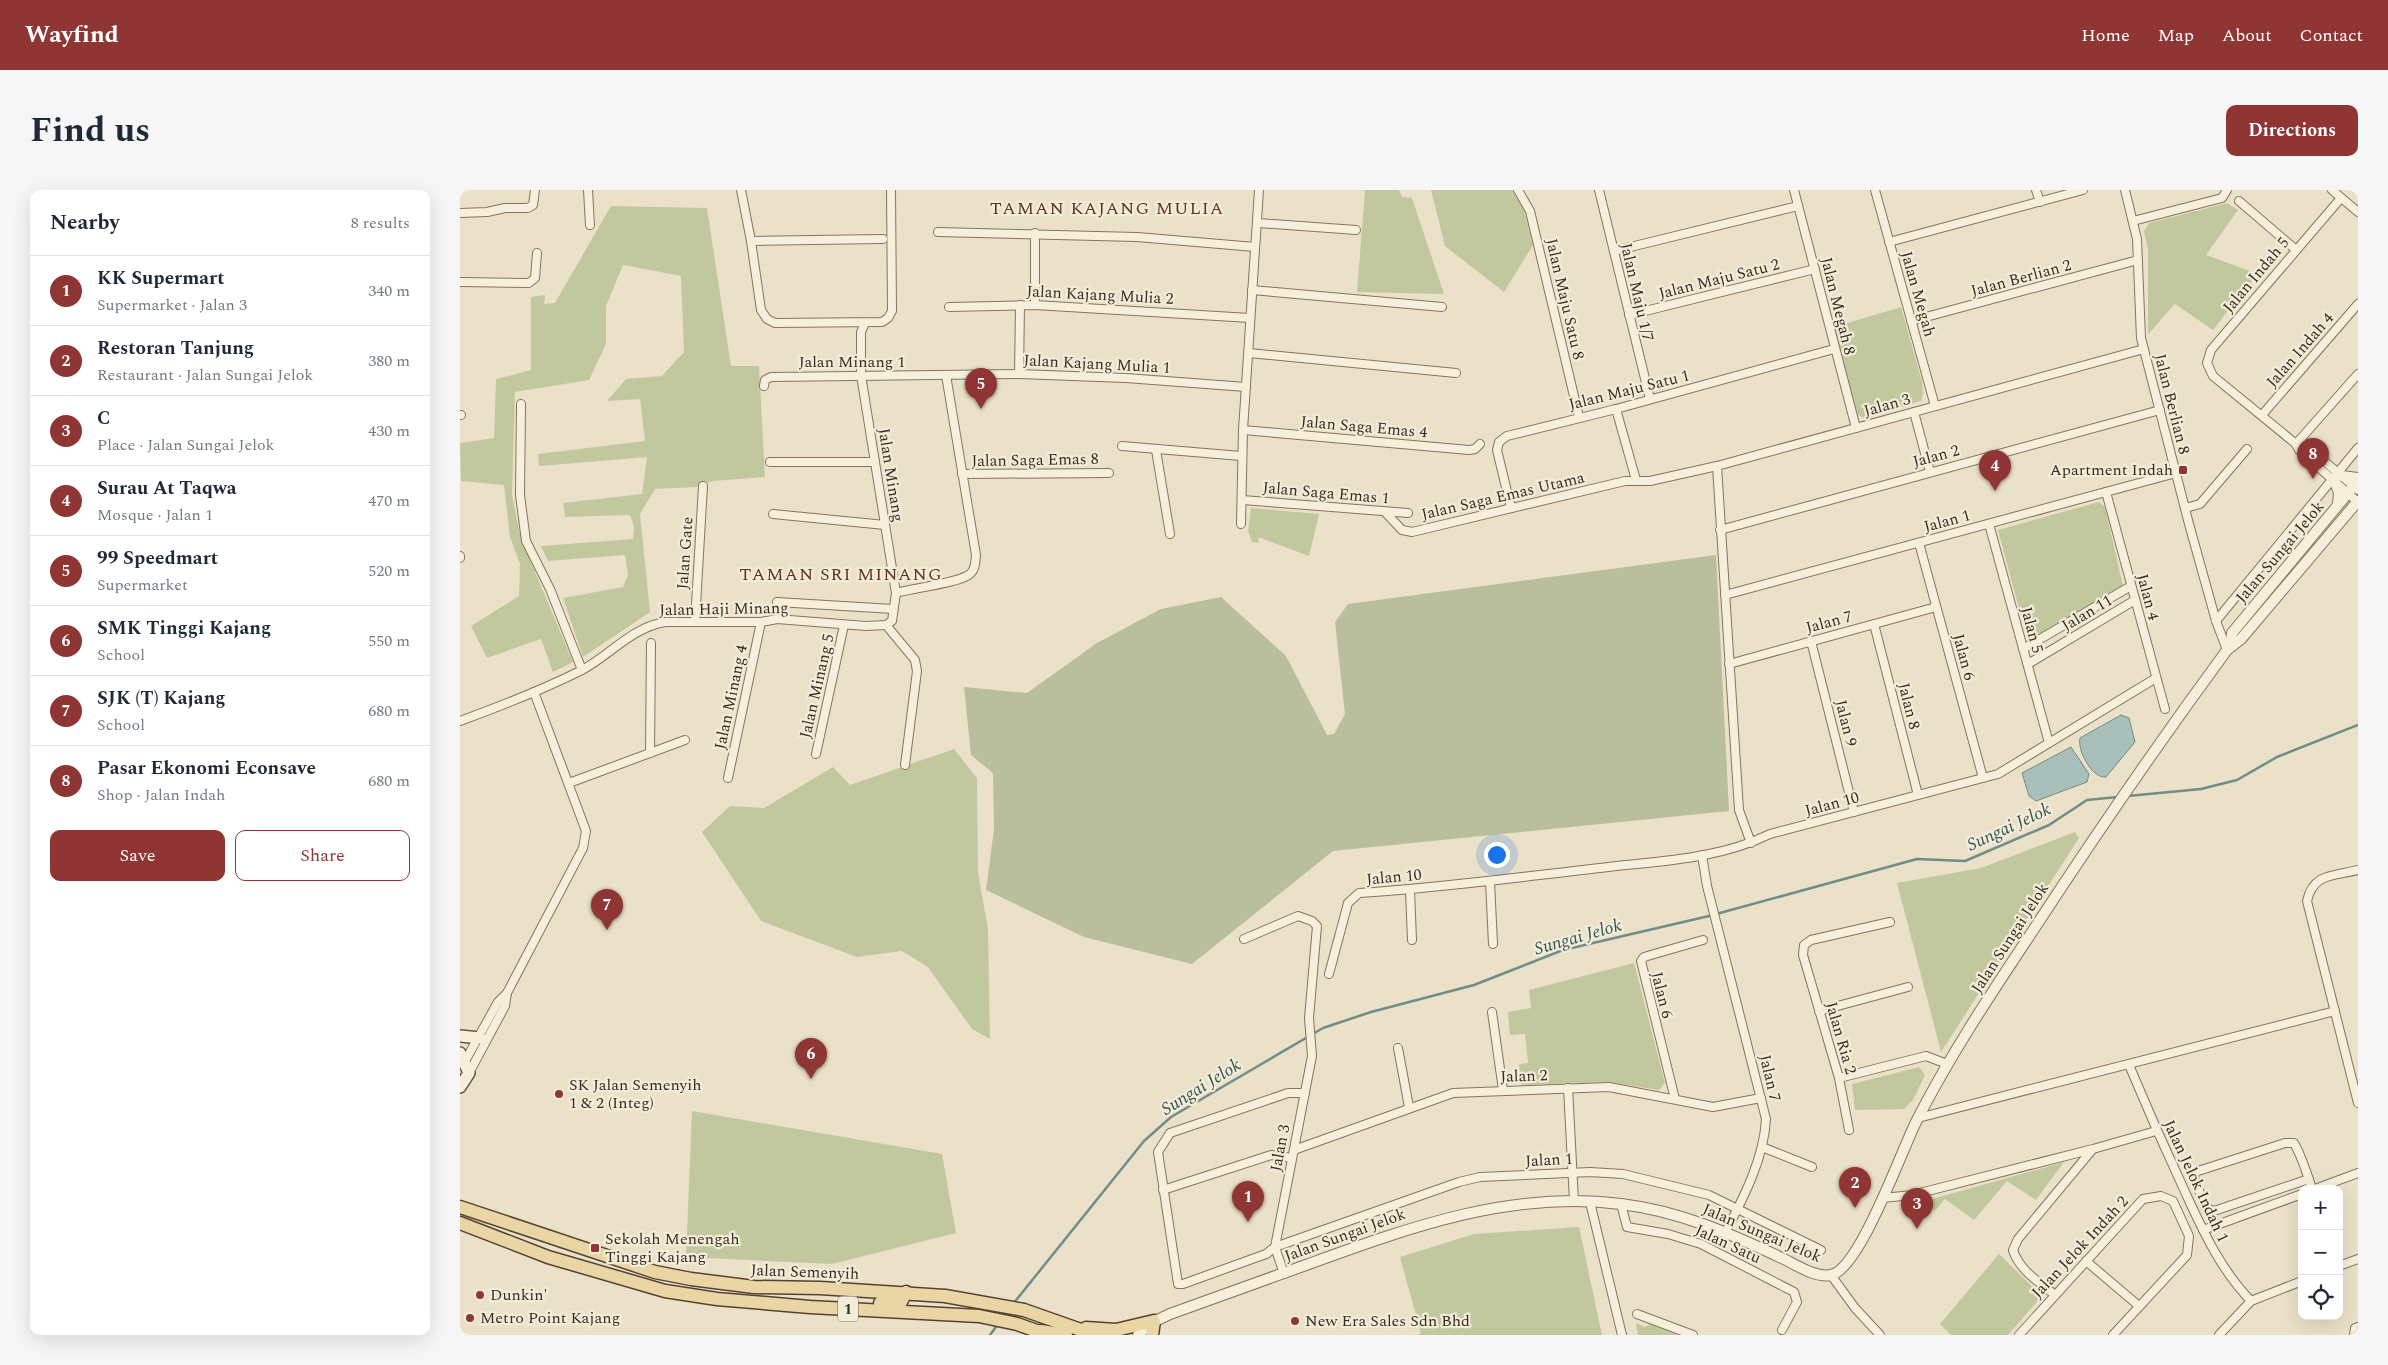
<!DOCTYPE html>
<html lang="en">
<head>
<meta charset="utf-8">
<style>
	:root { --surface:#fff; --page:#f6f6f7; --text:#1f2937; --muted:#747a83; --line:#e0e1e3; --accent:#8f3635 }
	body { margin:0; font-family:Spectral,serif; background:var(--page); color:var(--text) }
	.controls { position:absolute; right:15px; bottom:15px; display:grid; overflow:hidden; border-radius:10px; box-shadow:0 5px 20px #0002 }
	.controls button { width:45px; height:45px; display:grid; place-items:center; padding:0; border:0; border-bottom:1px solid var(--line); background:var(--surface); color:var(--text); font:25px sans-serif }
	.you { position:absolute; left:1036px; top:664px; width:18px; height:18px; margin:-12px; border:4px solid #fff; border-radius:50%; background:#1a73e8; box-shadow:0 0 0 8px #1a73e833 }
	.badge { display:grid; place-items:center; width:32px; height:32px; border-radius:50%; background:var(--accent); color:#fff; font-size:16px; font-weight:700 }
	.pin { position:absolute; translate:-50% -41px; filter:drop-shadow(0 1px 2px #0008) }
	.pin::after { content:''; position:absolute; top:26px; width:18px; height:15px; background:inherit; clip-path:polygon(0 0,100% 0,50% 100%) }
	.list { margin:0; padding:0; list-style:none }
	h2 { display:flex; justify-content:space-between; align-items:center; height:65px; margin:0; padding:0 20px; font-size:21px }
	h2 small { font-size:16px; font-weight:400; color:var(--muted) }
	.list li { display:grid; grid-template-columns:32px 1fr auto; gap:15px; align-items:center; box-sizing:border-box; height:70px; padding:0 20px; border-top:1px solid var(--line) }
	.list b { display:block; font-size:19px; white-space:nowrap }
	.list p { margin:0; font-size:16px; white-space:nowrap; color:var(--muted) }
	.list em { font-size:16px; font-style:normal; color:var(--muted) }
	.actions { display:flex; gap:10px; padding:15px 20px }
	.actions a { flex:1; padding:11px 0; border:1px solid var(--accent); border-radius:10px; text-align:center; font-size:18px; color:var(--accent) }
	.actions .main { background:var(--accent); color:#fff }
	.icon { flex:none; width:28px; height:28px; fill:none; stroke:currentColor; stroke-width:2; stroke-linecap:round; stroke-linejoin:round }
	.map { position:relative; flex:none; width:1898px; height:1145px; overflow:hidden; border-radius:10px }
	header { display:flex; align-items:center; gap:30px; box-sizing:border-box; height:70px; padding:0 25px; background:var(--accent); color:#fff }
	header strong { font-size:24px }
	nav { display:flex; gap:28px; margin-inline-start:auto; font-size:18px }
	.intro { display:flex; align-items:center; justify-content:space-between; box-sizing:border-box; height:120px; padding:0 30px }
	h1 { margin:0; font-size:35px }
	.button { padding:12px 22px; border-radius:10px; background:var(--accent); color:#fff; font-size:18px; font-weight:700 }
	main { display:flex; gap:30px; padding:0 30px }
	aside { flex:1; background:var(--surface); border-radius:10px; box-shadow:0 5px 20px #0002 }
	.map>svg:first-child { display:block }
</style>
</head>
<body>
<header>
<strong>Wayfind</strong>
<nav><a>Home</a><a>Map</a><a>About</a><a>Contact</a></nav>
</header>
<div class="intro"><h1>Find us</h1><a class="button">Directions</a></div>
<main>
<aside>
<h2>Nearby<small>8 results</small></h2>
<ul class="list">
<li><span class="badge">1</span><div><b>KK Supermart</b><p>Supermarket · Jalan 3</p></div><em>340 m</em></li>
<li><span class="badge">2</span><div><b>Restoran Tanjung</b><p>Restaurant · Jalan Sungai Jelok</p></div><em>380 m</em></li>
<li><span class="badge">3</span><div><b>C</b><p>Place · Jalan Sungai Jelok</p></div><em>430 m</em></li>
<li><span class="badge">4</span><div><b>Surau At Taqwa</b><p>Mosque · Jalan 1</p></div><em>470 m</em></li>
<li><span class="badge">5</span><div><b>99 Speedmart</b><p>Supermarket</p></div><em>520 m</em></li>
<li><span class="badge">6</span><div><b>SMK Tinggi Kajang</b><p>School</p></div><em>550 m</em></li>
<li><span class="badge">7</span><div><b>SJK (T) Kajang</b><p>School</p></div><em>680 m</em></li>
<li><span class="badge">8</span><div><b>Pasar Ekonomi Econsave</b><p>Shop · Jalan Indah</p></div><em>680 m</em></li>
</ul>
<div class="actions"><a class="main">Save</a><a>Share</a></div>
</aside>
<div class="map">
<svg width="1898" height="1145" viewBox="0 0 1898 1145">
	<rect width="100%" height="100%" fill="#ebe1c9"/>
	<g fill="#c2c89e">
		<polygon points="905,0 939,0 942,7 952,8 984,104 897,102"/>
		<polygon points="971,0 1052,0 1063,16 1073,55 1044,102 985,56"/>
		<path d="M1767,13L1778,20L1746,65L1790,81L1794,88L1753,140L1715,114C1708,120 1692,142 1688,144V61L1684,41L1689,33Z"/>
		<polygon points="151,16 247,18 271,176 299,176 305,287 253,291 236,297 195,299 180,324 190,422 123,467 103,408 163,397 168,385 165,365 88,371 81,356 173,349 174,336 170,325 105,327 103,313 182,304 187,267 79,276 78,264 185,251 180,209 147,211 166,189 202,186 224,162 221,86 163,75 146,116 146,154 129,190 55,202 52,305 61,349 113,472 93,482 81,449 27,468 11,436 59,406 60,374 50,347 44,295 1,291 0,253 34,248 36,189 71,180 71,107 85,105 84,114 95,113"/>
		<polygon points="1441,117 1462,192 1463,203 1461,211 1404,228 1396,224 1374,137"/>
		<polygon points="1639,312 1645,317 1663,396 1568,452 1538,340"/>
		<polygon points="791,318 859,324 849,366 801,348 798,348 799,353 792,352 788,341"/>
		<polygon points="494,559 517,588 518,683 528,739 530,849 512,839 468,777 442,761 397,767 301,731 242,642 270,616 304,618 373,577 390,595"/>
		<polygon points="1615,642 1619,648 1481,862 1437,693 1521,678"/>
		<polygon points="1174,773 1205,893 1199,900 1148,892 1061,895 1059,874 1068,873 1065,844 1050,845 1048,822 1071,818 1069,800"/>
		<polygon points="1459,877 1465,885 1453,910 1444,919 1395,920 1392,894"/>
		<polygon points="232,921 482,964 496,1043 372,1074 226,1067"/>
		<polygon points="1604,972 1576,1010 1547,991 1514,1030 1485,1009 1475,1021 1465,1011"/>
		<polygon points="1119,1037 1142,1145 958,1145 961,1143 940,1067 1014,1044"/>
		<polygon points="1539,1064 1582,1106 1548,1145 1491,1145 1480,1134"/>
		<polygon points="1176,1133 1185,1137 1191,1133 1218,1145 1178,1145"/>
	</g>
	<polygon fill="#b9be9c" points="1256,365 1269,621 873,661 732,774 624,747 526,700 534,639 533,583 511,565 504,497 567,503 637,453 701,419 761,407 826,466 867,545 874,544 885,524 875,432 888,414"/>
	<g fill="#a9bfb9" stroke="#718d87">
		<path d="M1661,525L1669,528L1675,552L1646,587C1632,589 1617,560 1620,548Z"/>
		<polygon points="1611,557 1629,584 1627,592 1576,611 1569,606 1562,583"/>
	</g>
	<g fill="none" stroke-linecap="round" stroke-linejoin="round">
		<g stroke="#718d87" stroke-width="2.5">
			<polyline points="1668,606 1741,599 1777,590 1817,567 1898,535"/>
			<polyline points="553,1114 684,951 711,927 863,838 911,822 1014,795 1103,760 1249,726 1457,669 1505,671 1589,635 1627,610 1658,607"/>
			<polyline points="530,1145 538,1134"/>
		</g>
		<g stroke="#86745f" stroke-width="10">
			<g id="minor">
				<polyline points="128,0 130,35"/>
				<polyline points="281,0 291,51 301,120 307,129 315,133 422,132 428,128 432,121 431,0"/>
				<polyline points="1058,0 1070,21 1119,227"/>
				<polyline points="1139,0 1190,209"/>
				<polyline points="1334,0 1396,238"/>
				<polyline points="1415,0 1475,216"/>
				<polyline points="1576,0 1580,12"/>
				<polyline points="1665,0 1677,49 1681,148 1729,334 1756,431 1767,460"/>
				<polyline points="1872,0 1898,22"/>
				<polyline points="1881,8 1751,160 1747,173 1753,186 1836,254 1839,260 1898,312"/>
				<polyline points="1779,11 1835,59"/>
				<polyline points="0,23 27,22 45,18 68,18 73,15 75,0"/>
				<polyline points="1673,31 1762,8 1767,0"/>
				<polyline points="798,33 896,40"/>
				<polyline points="478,42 677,47 795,57"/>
				<polyline points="291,51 423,49"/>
				<polyline points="1429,52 1623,0"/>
				<polyline points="1154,61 1338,16"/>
				<polyline points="0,92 69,93 75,88 77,63"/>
				<polyline points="792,100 982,117"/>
				<polyline points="575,115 575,43"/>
				<polyline points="489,117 575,115 790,128"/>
				<polyline points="1169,125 1355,79"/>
				<polyline points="1451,131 1678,70"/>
				<polyline points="789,163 996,183"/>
				<polyline points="559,184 560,115"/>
				<polyline points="304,196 305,190 311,187 559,184 666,188 786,197"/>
				<polyline points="61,214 60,305 66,351 90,399 122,480"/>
				<polyline points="1156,219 1176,290"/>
				<polyline points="1454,222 1470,282"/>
				<polyline points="0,225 1,225"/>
				<polyline points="1802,225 1898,114"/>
				<polyline points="783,240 1009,260 1015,259 1020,254"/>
				<polyline points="1836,254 1898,184"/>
				<polyline points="1836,254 1844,254 1898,300"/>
				<polyline points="662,256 781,266"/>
				<polyline points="696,260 710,344"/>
				<polyline points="310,272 415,272"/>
				<polyline points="1257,276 1279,620 1291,653"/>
				<polyline points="502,284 649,283"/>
				<polyline points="1646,302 1705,519"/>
				<polyline points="782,310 948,323"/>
				<polyline points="1051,318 1037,260 1039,252 1047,246 1156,219 1374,159"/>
				<polyline points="1725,318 1740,314 1787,259"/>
				<polyline points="925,322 942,340 952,342 1165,291 1190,291 1257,276 1684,159"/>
				<polyline points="313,324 425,335"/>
				<polyline points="781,334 783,240 799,0"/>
				<polyline points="1529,334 1589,553"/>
				<polyline points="1260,340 1700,220"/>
				<polyline points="1459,353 1523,588"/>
				<polyline points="0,366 0,368"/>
				<path d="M436,403C452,398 500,393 510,384C516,379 515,372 516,365L486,185"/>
				<polyline points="1265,405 1716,283"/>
				<polyline points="317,412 433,419"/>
				<polyline points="1756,431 1898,258"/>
				<polyline points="235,432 243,296"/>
				<polyline points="1414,434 1458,605"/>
				<polyline points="426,435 455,470 457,481 445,575"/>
				<polyline points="1351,451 1394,622"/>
				<polyline points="1563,459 1671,396"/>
				<polyline points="1269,474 1476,417"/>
				<polyline points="1568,474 1675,410"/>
				<path d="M0,531C41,516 82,500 120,481C150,466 171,437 206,432H301L317,429L406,436L426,435L432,431L436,403L401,185V142L405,133"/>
				<polyline points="190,563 191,453"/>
				<polyline points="356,564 384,435"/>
				<polyline points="268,588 301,432"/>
				<polyline points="109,593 225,550"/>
				<path d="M1242,665L1247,696L1306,929C1304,968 1284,1007 1266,1041"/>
				<path d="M1898,680C1874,686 1853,683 1847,711L1898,913"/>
				<polyline points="1030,691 1033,754"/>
				<polyline points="950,700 952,750"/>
				<polyline points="784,749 838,726 852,731 857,736 849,828 852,866 815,1057 824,1084"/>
				<path d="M869,784L888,713L899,703C979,698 1060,687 1140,678C1197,671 1257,670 1310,644L1538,584L1696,488"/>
				<polyline points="1359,821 1448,797"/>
				<polyline points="1032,822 1043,900"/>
				<polyline points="938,858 949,917"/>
				<polyline points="4,873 38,812 47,803 123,658 126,641 74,502"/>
				<path d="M1669,875C1687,918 1706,961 1726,1004C1744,1043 1761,1080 1791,1111"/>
				<polyline points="9,883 45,816 47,803"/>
				<polyline points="1379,888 1466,866 1487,874"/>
				<polyline points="1108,898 1114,1011"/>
				<polyline points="845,903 828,903 710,943 698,962 718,1094 723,1094 806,1064 815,1057 999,992 1020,987 1130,982 1163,984 1249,1005 1361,1060"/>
				<polyline points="1215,909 1181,771 1184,767 1243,750"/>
				<polyline points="1458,928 1875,821"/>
				<polyline points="1389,940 1379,888 1343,765 1344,755 1351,750 1430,732"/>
				<polyline points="1302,957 1352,977"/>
				<polyline points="834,960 993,903 1149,897 1253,917 1301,908"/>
				<path d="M1849,989L1754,1021L1746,1018L1734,988L1735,982L1825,953H1834C1842,967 1847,983 1852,999"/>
				<polyline points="1855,999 1898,983"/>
				<polyline points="703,1000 811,965 832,968"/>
				<polyline points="1423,1008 1452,1005 1633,959 1696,941"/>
				<polyline points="1130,1012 1162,1145"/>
				<polyline points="1161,1014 1167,1037 1208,1044 1241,1054 1334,1102 1337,1112 1322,1140"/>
				<polyline points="1743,1040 1842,1004"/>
				<polyline points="1626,1071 1679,1116"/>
				<polyline points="1879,1076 1898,1069"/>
				<polyline points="1371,1085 1395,1118 1420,1145"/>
				<path d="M1595,1105C1579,1092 1559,1080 1553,1060L1558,1049L1632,960"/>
				<polyline points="1177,1124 1233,1145"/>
				<polyline points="1559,1145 1683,1009 1701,1006 1713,1011 1729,1046 1727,1065 1653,1145"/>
				<polyline points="1759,1145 1791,1111 1842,1091"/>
				<polyline points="1894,1145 1895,1138 1898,1137"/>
			</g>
		</g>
		<g stroke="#86745f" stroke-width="12">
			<g id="tertiary">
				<polyline points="1882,286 1898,288"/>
				<polyline points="1875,292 1879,303 1878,314"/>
				<polyline points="1771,455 1772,443 1898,291"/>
				<path d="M678,1145L689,1134L710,1124C755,1108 800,1092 846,1075C948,1038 1050,1000 1161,1014C1220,1021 1271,1044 1324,1069C1338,1076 1356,1088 1371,1085C1400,1079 1442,959 1457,930C1491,863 1533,801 1574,739C1636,644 1700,551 1767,460L1781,449L1898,311"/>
			</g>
		</g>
		<g stroke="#685642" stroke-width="14">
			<g id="secondary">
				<polyline points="0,846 20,848"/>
				<polyline points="0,863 9,883 0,897"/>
			</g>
		</g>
		<g stroke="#544333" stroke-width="15">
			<g id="primary">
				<polyline points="0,1017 195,1082 231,1089 294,1097 360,1098 485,1106 564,1120 635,1145"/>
				<polyline points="0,1033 88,1067 205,1101 257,1109 350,1117 519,1126 557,1134 588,1145"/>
				<polyline points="420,1113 441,1112 446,1102"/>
				<polyline points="626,1138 656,1140 694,1131 692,1145"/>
				<polyline points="581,1141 606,1145"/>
			</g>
		</g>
		<use href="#minor" stroke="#f6efdc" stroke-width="8"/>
		<use href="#tertiary" stroke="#f6efdc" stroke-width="10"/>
		<use href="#secondary" stroke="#f6efdc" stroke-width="11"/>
		<use href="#primary" stroke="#ead5a5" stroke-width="12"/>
	</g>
	<g fill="#8f3635" stroke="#f3ecd8" stroke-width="2">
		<rect x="1718" y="275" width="10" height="10" rx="2.5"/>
		<circle cx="99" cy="904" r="5"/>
		<rect x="130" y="1053" width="10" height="10" rx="2.5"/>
		<circle cx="20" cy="1105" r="5"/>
		<circle cx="10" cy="1128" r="5"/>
		<circle cx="835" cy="1131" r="5"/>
	</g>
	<g text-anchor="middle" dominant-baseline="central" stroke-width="4.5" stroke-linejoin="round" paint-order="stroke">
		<rect fill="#f3ecd8" stroke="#6f6658" stroke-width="1" x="378" y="1106.5" width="20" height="25" rx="4"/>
		<g font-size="15" font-weight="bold" fill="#372d21">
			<text x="388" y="1119">1</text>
		</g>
		<g font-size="16" fill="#372d21" stroke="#f3ecd8">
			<text transform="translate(1796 85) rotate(-50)">Jalan Indah 5</text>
			<text transform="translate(1561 88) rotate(-15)">Jalan Berlian 2</text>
			<text transform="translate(1259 89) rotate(-14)">Jalan Maju Satu 2</text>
			<text transform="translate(1177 102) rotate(77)">Jalan Maju 1/7</text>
			<text transform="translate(1458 104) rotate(74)">Jalan Megah</text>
			<text transform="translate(640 105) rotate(3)">Jalan Kajang Mulia 2</text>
			<text transform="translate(1105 109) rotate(77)">Jalan Maju Satu 8</text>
			<text transform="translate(1378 116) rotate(76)">Jalan Megah 8</text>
			<text transform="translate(1840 160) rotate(-49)">Jalan Indah 4</text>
			<text x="392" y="172">Jalan Minang 1</text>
			<text transform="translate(637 174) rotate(3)">Jalan Kajang Mulia 1</text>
			<text transform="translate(1169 200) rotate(-14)">Jalan Maju Satu 1</text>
			<text transform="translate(1712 214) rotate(76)">Jalan Berlian 8</text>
			<text transform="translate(1427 215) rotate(-16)">Jalan 3</text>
			<text transform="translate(904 237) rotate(5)">Jalan Saga Emas 4</text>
			<text transform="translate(1476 266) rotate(-15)">Jalan 2</text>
			<text transform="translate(575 270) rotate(-1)">Jalan Saga Emas 8</text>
			<text transform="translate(431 285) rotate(81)">Jalan Minang</text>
			<text transform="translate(866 303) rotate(5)">Jalan Saga Emas 1</text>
			<text transform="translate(1043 306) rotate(-13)">Jalan Saga Emas Utama</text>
			<text transform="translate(1487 331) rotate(-15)">Jalan 1</text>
			<text transform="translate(1820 362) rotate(-50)">Jalan Sungai Jelok</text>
			<text transform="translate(225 363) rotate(-86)">Jalan Gate</text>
			<text transform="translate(1688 407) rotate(75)">Jalan 4</text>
			<text transform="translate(264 419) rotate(-1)">Jalan Haji Minang</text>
			<text transform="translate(1627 423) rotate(-31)">Jalan 11</text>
			<text transform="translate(1369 432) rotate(-15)">Jalan 7</text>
			<text transform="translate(1572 440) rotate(75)">Jalan 5</text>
			<text transform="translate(1504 467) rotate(75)">Jalan 6</text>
			<text transform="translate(357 496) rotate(-77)">Jalan Minang 5</text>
			<text transform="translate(271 507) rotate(-78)">Jalan Minang 4</text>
			<text transform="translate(1449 516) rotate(76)">Jalan 8</text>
			<text transform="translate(1386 533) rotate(76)">Jalan 9</text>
			<text transform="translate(1372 614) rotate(-15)">Jalan 10</text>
			<text transform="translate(934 687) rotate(-5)">Jalan 10</text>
			<text transform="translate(1550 748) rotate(-57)">Jalan Sungai Jelok</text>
			<text transform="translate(1202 805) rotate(76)">Jalan 6</text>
			<text transform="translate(1381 848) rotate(74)">Jalan Ria 2</text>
			<text transform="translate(1064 886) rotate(-2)">Jalan 2</text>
			<text transform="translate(1310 888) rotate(77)">Jalan 7</text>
			<text transform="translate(820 958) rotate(-79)">Jalan 3</text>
			<text transform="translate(1089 970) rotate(-3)">Jalan 1</text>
			<text transform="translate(1736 991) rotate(65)">Jalan Jelok Indah 1</text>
			<text transform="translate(1302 1043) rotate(23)">Jalan Sungai Jelok</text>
			<text transform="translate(885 1045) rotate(-20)">Jalan Sungai Jelok</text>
			<text transform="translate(1268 1054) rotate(25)">Jalan Satu</text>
			<text transform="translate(1620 1057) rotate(-47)">Jalan Jelok Indah 2</text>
			<text transform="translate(345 1082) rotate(2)">Jalan Semenyih</text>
		</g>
		<g font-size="16" fill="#372d21" stroke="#f3ecd8" text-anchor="start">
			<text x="1713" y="280" text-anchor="end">Apartment Indah</text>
			<text x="109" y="895">SK Jalan Semenyih<tspan x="109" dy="18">1 &amp; 2 (Integ)</tspan></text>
			<text x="145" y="1049">Sekolah Menengah<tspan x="145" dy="18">Tinggi Kajang</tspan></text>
			<text x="30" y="1105">Dunkin'</text>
			<text x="20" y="1128">Metro Point Kajang</text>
			<text x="845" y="1131">New Era Sales Sdn Bhd</text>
		</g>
		<g font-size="18" letter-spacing="1" fill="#603225" stroke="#f3ecd8">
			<text x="647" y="18">TAMAN KAJANG MULIA</text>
			<text x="381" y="384">TAMAN SRI MINANG</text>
		</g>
		<g font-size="18" font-style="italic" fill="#325654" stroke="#f3ecd8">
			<text transform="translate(1549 637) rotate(-25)">Sungai Jelok</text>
			<text transform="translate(1118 747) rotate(-16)">Sungai Jelok</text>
			<text transform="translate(741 897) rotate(-32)">Sungai Jelok</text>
		</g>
	</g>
</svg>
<div class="controls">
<button>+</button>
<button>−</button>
<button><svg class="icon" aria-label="locate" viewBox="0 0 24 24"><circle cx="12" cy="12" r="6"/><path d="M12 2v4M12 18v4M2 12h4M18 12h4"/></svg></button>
</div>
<div class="you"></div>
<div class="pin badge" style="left:788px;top:1032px">1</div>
<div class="pin badge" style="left:1395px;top:1018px">2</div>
<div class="pin badge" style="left:1457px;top:1039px">3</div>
<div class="pin badge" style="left:1535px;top:301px">4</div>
<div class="pin badge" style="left:521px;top:219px">5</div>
<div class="pin badge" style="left:351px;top:889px">6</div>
<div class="pin badge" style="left:147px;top:740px">7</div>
<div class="pin badge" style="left:1853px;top:289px">8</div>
</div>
</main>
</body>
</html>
